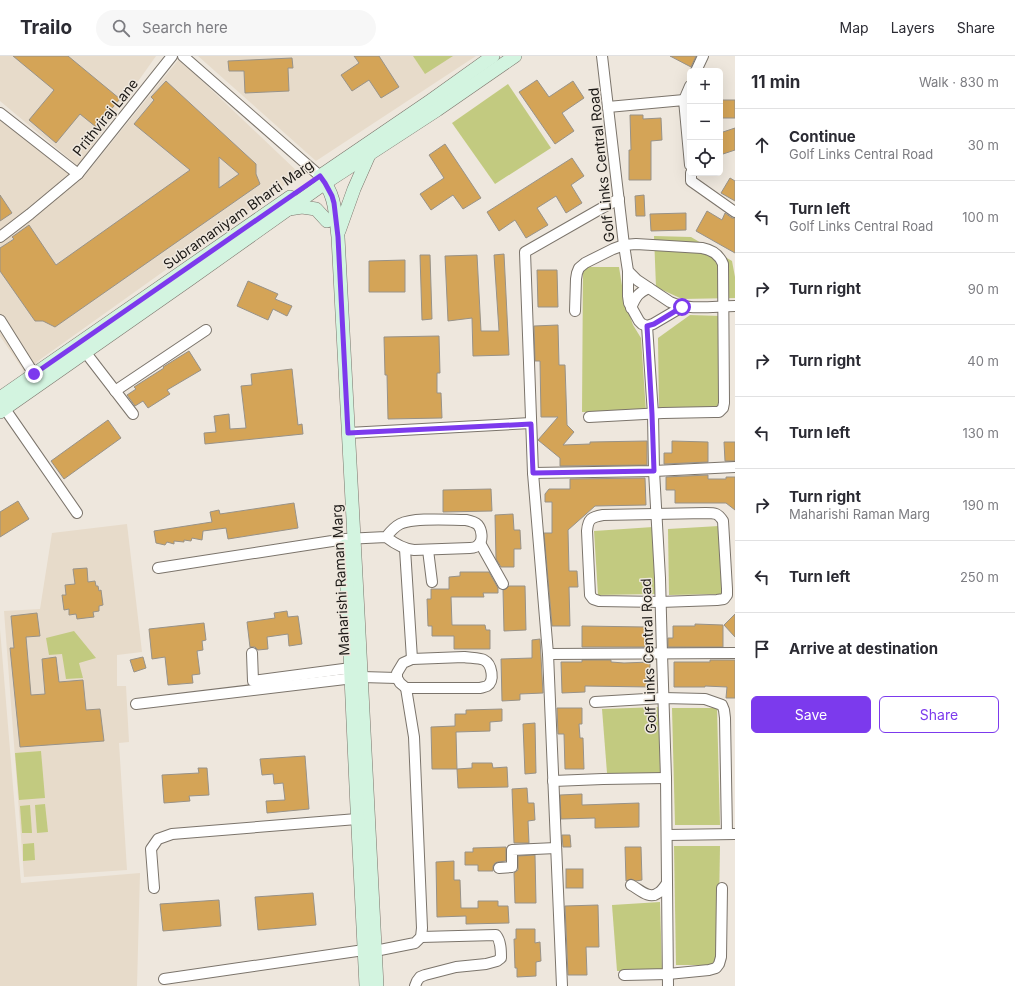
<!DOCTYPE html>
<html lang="en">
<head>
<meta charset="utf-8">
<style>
	:root { --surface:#fff; --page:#f7f7f7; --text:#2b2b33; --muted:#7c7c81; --line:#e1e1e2; --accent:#7c3aed }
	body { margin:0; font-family:Inter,sans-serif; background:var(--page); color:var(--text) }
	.controls { position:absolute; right:12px; top:12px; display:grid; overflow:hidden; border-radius:6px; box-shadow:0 4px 16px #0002 }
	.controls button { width:36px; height:36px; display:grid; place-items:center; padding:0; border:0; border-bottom:1px solid var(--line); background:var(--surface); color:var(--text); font:20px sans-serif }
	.stop { position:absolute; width:12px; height:12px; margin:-9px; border:3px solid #7c3aed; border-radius:50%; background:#fff }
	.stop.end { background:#7c3aed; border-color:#fff; box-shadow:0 1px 4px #0008 }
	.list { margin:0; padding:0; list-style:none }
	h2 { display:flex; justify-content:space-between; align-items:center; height:52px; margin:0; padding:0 16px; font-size:17px }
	h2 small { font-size:13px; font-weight:400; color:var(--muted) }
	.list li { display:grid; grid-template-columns:26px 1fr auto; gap:12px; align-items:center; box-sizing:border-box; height:72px; padding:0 16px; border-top:1px solid var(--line) }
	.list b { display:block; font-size:15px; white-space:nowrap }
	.list p { margin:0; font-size:13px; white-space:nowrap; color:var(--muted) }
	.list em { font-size:13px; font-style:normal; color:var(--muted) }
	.actions { display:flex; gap:8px; padding:12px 16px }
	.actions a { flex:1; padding:9px 0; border:1px solid var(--accent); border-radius:6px; text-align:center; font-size:14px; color:var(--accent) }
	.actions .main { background:var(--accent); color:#fff }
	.icon { flex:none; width:22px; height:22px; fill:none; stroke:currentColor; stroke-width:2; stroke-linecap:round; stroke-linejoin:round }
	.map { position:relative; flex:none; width:735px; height:930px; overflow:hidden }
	header { display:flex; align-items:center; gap:24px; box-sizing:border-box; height:56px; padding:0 20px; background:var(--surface); border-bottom:1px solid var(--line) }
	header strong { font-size:19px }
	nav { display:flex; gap:22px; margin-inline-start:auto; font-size:14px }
	.search { width:280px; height:36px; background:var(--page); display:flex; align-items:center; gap:10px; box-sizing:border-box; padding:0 14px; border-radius:22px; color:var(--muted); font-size:15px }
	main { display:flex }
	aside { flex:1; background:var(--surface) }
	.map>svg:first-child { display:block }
</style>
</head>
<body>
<header>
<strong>Trailo</strong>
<div class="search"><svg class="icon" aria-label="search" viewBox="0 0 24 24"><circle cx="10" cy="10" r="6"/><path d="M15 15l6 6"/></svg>Search here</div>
<nav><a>Map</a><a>Layers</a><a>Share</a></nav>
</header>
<main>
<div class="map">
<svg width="735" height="930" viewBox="0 0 735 930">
	<rect width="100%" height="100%" fill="#eee7dd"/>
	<g fill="#e7dbca">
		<polygon points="0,0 156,0 78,110 0,45"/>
		<polygon points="198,0 476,0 316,105"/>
		<polygon points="179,3 300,118 24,315 0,280 0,58 82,123"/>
		<polygon points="127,468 142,596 117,599 117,630 126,630 129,686 119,687 127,814 24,821 4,555 40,553 52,477"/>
		<polygon points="0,573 21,827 140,817 137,930 0,930"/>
	</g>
	<g fill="#c2ca80">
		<polygon points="413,0 453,0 425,18"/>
		<polygon points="508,28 551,92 495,128 452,67"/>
		<polygon points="654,180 691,181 732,205 735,221 735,242 682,243 656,231"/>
		<polygon points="583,211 619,211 624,242 633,269 641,282 646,356 582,356"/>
		<polygon points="690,259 721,260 722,354 659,356 658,282"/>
		<polygon points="719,470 724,538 669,539 668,473"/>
		<polygon points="653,471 656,538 598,539 594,475"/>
		<polygon points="74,575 96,602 79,607 83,622 66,623 62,598 49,599 46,582"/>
		<polygon points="659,651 660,717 607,717 602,653"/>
		<polygon points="672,652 717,652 720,769 675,769"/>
		<polygon points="41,695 45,742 19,744 15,697"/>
		<polygon points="45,748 48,776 37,777 35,749"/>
		<polygon points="30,749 32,777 22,777 20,750"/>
		<polygon points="34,787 35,804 23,805 23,788"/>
		<polygon points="674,790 720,790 718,909 676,909"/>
		<polygon points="660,846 662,914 617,915 612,849"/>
	</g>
	<g fill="#d4a457" stroke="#989288" fill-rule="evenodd">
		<polygon points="13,0 68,0 120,43 96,71 80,58 56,87 29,64 54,34"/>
		<polygon points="354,0 379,0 399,31 381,42 369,24 352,35 341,19 359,7"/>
		<polygon points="670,0 696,0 691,11"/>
		<polygon points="292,2 293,12 288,12 289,35 245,37 244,15 229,15 228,5"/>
		<polygon points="537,24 549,41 573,25 584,42 562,57 574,75 555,88 519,36"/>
		<path d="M166,25L256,108V118L260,128L55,271L43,265H35L0,215V192L14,183L12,181L29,169L56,209L190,114L134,68L154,44L151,41ZM219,101L239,118L219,132Z"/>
		<rect x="720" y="44" width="15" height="18"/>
		<polygon points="630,59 643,59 643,63 661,62 662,84 651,85 651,124 629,124 629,94 631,94"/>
		<polygon points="735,72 735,94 720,99 720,77"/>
		<polygon points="445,88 481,142 463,153 453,139 431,154 420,138 444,122 429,99"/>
		<polygon points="572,102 584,120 571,129 582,147 566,157 556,140 537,152 548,169 526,182 515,164 499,175 487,156"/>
		<polygon points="730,122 735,125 735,145 721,137"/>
		<polygon points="0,139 12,157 0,165"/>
		<polygon points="644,139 645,160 636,160 635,140"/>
		<polygon points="707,155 722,164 725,157 732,162 735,162 735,197 696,175"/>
		<polygon points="686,157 686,174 651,175 650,158"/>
		<polygon points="504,198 509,299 473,300 472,262 448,265 445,200 477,199 481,275 499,275 494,199"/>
		<polygon points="420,199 430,199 432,263 422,264"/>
		<polygon points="405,204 405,236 369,236 369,205"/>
		<polygon points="537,214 557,214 558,251 538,251"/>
		<polygon points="248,225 278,238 275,243 292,250 287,260 273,253 268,264 237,250"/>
		<polygon points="558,269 559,309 565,309 567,369 574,376 563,389 590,388 590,386 647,385 647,409 560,410 560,402 538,384 558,361 541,361 540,305 535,305 534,270"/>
		<polygon points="439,280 440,317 437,317 437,337 441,337 442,362 388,363 387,319 385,319 384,281"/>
		<polygon points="189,295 201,314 167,334 170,338 148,352 143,345 135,350 127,339 136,333 134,331 164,312 163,311"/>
		<polygon points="292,313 298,369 302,368 303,378 205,388 204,377 216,376 214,360 229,358 230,373 246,372 241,330 252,329 251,318"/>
		<polygon points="108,364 121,382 64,423 51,405"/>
		<polygon points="672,385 708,386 708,406 664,408 664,397 672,397"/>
		<polygon points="724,386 735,386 735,405 725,405"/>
		<polygon points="708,419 708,423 726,423 726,421 735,421 735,454 726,447 675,447 675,434 666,434 666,421"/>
		<polygon points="645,422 646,449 595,450 568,474 569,515 577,515 578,531 569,531 570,570 552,570 544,477 552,477 552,446 545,446 545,438 549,433 570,433 570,423"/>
		<polygon points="491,433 492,455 443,456 443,434"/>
		<polygon points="18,445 29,463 0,481 0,456"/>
		<polygon points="294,447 298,472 228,483 226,472 203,475 202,484 192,482 191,485 184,484 184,486 174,485 174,488 167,486 165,489 156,487 154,475 212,466 210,456 219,454 220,458"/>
		<polygon points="513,458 514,474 520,474 521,493 514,493 514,511 501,511 496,503 495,459"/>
		<polygon points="87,512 88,526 95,525 96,530 98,530 99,535 101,534 103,549 99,550 99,555 93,556 94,561 77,563 76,558 69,559 69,553 64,554 62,539 66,539 65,529 75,528 73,513"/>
		<polygon points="460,516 489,516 498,532 498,537 483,537 484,541 451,541 452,569 485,569 486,574 490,574 490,593 454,593 454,580 432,580 432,570 428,570 427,543 431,543 431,533 449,533 449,521 460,520"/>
		<polygon points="509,530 525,530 526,574 504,575 503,534 506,533"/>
		<polygon points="287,555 288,561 298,560 302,588 289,590 288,578 267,581 268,593 258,594 255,591 250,591 247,566 275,562 274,557"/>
		<polygon points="37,557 40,580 26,581 31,639 45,638 42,603 56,601 59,626 83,624 86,654 100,653 104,685 20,691 10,592 14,592 11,560"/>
		<polygon points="735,558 735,581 724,569"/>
		<polygon points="204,567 206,584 202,585 203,594 197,595 200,618 192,619 193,627 168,629 165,601 152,603 149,573"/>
		<polygon points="695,568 723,569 723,591 668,591 668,582 673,582 673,570 695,570"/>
		<polygon points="582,570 646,571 646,591 582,591"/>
		<polygon points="540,583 543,637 520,638 520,644 502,645 501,603 532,602 532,584"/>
		<polygon points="143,601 146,612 134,616 130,604"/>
		<polygon points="582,604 611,604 611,606 624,607 650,606 650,631 585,630 585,636 562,637 561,606 582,606"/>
		<polygon points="710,604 735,604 735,642 726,642 727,631 705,630 705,631 674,631 674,606 710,606"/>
		<polygon points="557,652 582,652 582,668 579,668 580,682 583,682 584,713 565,713 564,678 558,678"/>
		<polygon points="502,653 502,665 490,666 490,675 456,676 457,713 472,712 472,707 492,707 493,712 507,711 508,731 458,732 457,713 432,713 431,671 455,670 455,658 466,658 466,654"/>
		<polygon points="535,667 536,717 525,718 523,668"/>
		<polygon points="305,700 309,753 267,757 266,745 285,744 283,727 274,728 273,718 262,719 260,703"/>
		<polygon points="198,712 207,712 209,739 189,740 190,745 164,747 162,719 199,717"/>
		<polygon points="527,732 528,747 534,747 535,764 528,765 529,787 514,787 512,733"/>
		<polygon points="582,738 582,749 639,747 639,771 595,772 595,762 561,763 560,739"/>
		<polygon points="562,779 570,779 571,791 563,791"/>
		<polygon points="506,791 506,805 498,806 495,807 493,810 493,815 478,815 478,809 465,809 465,796 473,796 473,792"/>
		<polygon points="625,791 641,791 642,824 636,825 631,823 626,825"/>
		<polygon points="535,799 536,847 515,847 514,817 518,814 518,800"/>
		<polygon points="454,805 454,824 460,824 461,852 478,852 478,845 498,845 498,850 508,850 509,867 466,868 466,860 437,861 436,806"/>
		<rect x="566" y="813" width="17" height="19"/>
		<polygon points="313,837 316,869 258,874 255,841"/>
		<polygon points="219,844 221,870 163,875 160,848"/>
		<polygon points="598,849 599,891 586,891 587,919 568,919 565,850"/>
		<polygon points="516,873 535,873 535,887 540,886 541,905 536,906 536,920 517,921 517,912 515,912 514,883 516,883"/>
	</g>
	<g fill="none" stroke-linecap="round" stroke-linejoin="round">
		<g stroke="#7b746b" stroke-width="12">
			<g id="minor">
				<polyline points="183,0 320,120"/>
				<path d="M602,0L624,189L628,215L637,224L670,246C689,255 714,250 735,250"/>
				<polyline points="696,15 703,0"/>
				<polyline points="684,44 690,30"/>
				<polyline points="608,51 684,44 690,109"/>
				<polyline points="0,57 78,118"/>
				<polyline points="691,117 691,125 735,156"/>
				<polyline points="0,181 30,158 78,118 172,0"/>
				<polyline points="628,215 628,240 629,247 639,265 642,268 647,270 653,268 682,251"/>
				<path d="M631,252C636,240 638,237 649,232"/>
				<path d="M575,255L576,223L577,217L579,212L585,207L613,193L624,189L636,188L702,192C712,194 719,198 723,208L724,347L723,352L719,356H714L663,357L589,361"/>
				<polyline points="0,264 37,323"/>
				<polyline points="647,270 653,358 654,415 660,522 662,598 666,722 668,930"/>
				<polyline points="86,297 133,358"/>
				<polyline points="115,335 206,274"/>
				<polyline points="5,353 77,457"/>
				<polyline points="348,377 531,367"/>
				<polyline points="533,417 654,415 735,411"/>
				<path d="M706,457C715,457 718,457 723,465L727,533V539L724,543L717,544L660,546L599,545L593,543L590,539L587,475C588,463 591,461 603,459Z"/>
				<polyline points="480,487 503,528"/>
				<polyline points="405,493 412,603"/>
				<polyline points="428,494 432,526"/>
				<path d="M158,512L345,483L386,481C395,488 403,493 414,494L470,492C473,492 477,491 479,488C483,484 482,474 478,469C475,466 471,465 466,464C449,464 414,461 400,468C394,471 390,476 386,481"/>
				<polyline points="252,597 253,625 351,612"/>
				<polyline points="548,598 735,597"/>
				<path d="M464,601C469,602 480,602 484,604C492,608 495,625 487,630C485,631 483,631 480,632H406L400,627L397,622V617L403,607L412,603Z"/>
				<polyline points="595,646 663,642 705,643 722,649 724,654 725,662 727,778"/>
				<polyline points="136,648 362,621 397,622"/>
				<polyline points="553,725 603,723 666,722"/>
				<polyline points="667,779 735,778"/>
				<polyline points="499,812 512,811 512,794 556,792"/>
				<path d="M631,829C639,833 649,844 658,837C662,835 665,830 667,827"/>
				<polyline points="154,832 151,793 158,783 172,778 357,763"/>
				<polyline points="375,895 415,887 421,881 422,872 414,681 406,632"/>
				<polyline points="624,919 668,918 709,914 716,912 719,908 721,901 722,832"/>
				<polyline points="164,923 364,894"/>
				<path d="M415,930L417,925L420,921L425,919L456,911L486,908L497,905L501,902C501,895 501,885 496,879L421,881"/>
				<polyline points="562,930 548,598 533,417 525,196 602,152 619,143"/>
			</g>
		</g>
		<g stroke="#7b746b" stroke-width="14">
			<g id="secondary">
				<path d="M320,120C336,139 335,157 338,181C351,431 365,680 377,930"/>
				<polyline points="320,120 430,45 493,0"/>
				<polyline points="289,153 302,151 316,153 327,165"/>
				<polyline points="339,175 354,133 369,99"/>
				<polyline points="0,342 290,141"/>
				<polyline points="0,356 190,223 325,127 437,54 515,0"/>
				<polyline points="345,490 357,752 366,930"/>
			</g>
		</g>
		<use href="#minor" stroke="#fff" stroke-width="10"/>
		<use href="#secondary" stroke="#d3f4e0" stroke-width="13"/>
	</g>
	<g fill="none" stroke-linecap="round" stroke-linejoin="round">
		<polyline stroke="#7c3aed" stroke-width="5" points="34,318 320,120 325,127 332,140 334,147 338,181 348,377 531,368 533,417 654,415 652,358 647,270 654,268 682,251"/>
	</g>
	<g text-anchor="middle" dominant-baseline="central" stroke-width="3" stroke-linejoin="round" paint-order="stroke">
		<g font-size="14" fill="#1c1916" stroke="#eee7dd">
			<text transform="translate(105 61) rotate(-51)">Prithviraj Lane</text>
			<text transform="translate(601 109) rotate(-96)">Golf Links Central Road</text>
			<text transform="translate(238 158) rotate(-35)">Subramaniyam Bharti Marg</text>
			<text transform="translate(340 524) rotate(-93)">Maharishi Raman Marg</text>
			<text transform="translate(648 600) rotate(-92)">Golf Links Central Road</text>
		</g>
	</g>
</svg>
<div class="controls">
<button>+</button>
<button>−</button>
<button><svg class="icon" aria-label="locate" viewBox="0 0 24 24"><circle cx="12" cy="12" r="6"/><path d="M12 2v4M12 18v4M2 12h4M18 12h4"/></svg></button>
</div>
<div class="stop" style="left:682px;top:251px"></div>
<div class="stop end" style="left:34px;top:318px"></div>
</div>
<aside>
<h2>11 min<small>Walk · 830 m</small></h2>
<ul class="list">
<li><svg class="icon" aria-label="ahead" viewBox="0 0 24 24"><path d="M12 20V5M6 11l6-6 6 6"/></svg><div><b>Continue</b><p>Golf Links Central Road</p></div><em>30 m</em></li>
<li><svg class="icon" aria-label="left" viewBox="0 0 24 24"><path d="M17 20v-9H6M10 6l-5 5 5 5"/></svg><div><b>Turn left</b><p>Golf Links Central Road</p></div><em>100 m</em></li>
<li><svg class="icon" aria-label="right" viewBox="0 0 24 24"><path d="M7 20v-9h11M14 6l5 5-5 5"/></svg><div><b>Turn right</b></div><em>90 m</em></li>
<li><svg class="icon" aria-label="right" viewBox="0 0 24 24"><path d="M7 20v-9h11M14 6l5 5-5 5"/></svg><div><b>Turn right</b></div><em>40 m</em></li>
<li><svg class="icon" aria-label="left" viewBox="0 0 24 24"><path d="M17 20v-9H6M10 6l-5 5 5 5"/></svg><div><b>Turn left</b></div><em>130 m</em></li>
<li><svg class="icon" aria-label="right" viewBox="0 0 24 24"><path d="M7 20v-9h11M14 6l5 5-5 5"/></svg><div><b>Turn right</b><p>Maharishi Raman Marg</p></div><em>190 m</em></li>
<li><svg class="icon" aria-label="left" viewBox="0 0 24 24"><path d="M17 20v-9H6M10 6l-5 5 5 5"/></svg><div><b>Turn left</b></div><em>250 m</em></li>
<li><svg class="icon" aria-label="arrive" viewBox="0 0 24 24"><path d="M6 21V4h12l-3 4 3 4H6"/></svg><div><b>Arrive at destination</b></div></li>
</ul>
<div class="actions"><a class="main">Save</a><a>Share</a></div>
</aside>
</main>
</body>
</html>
